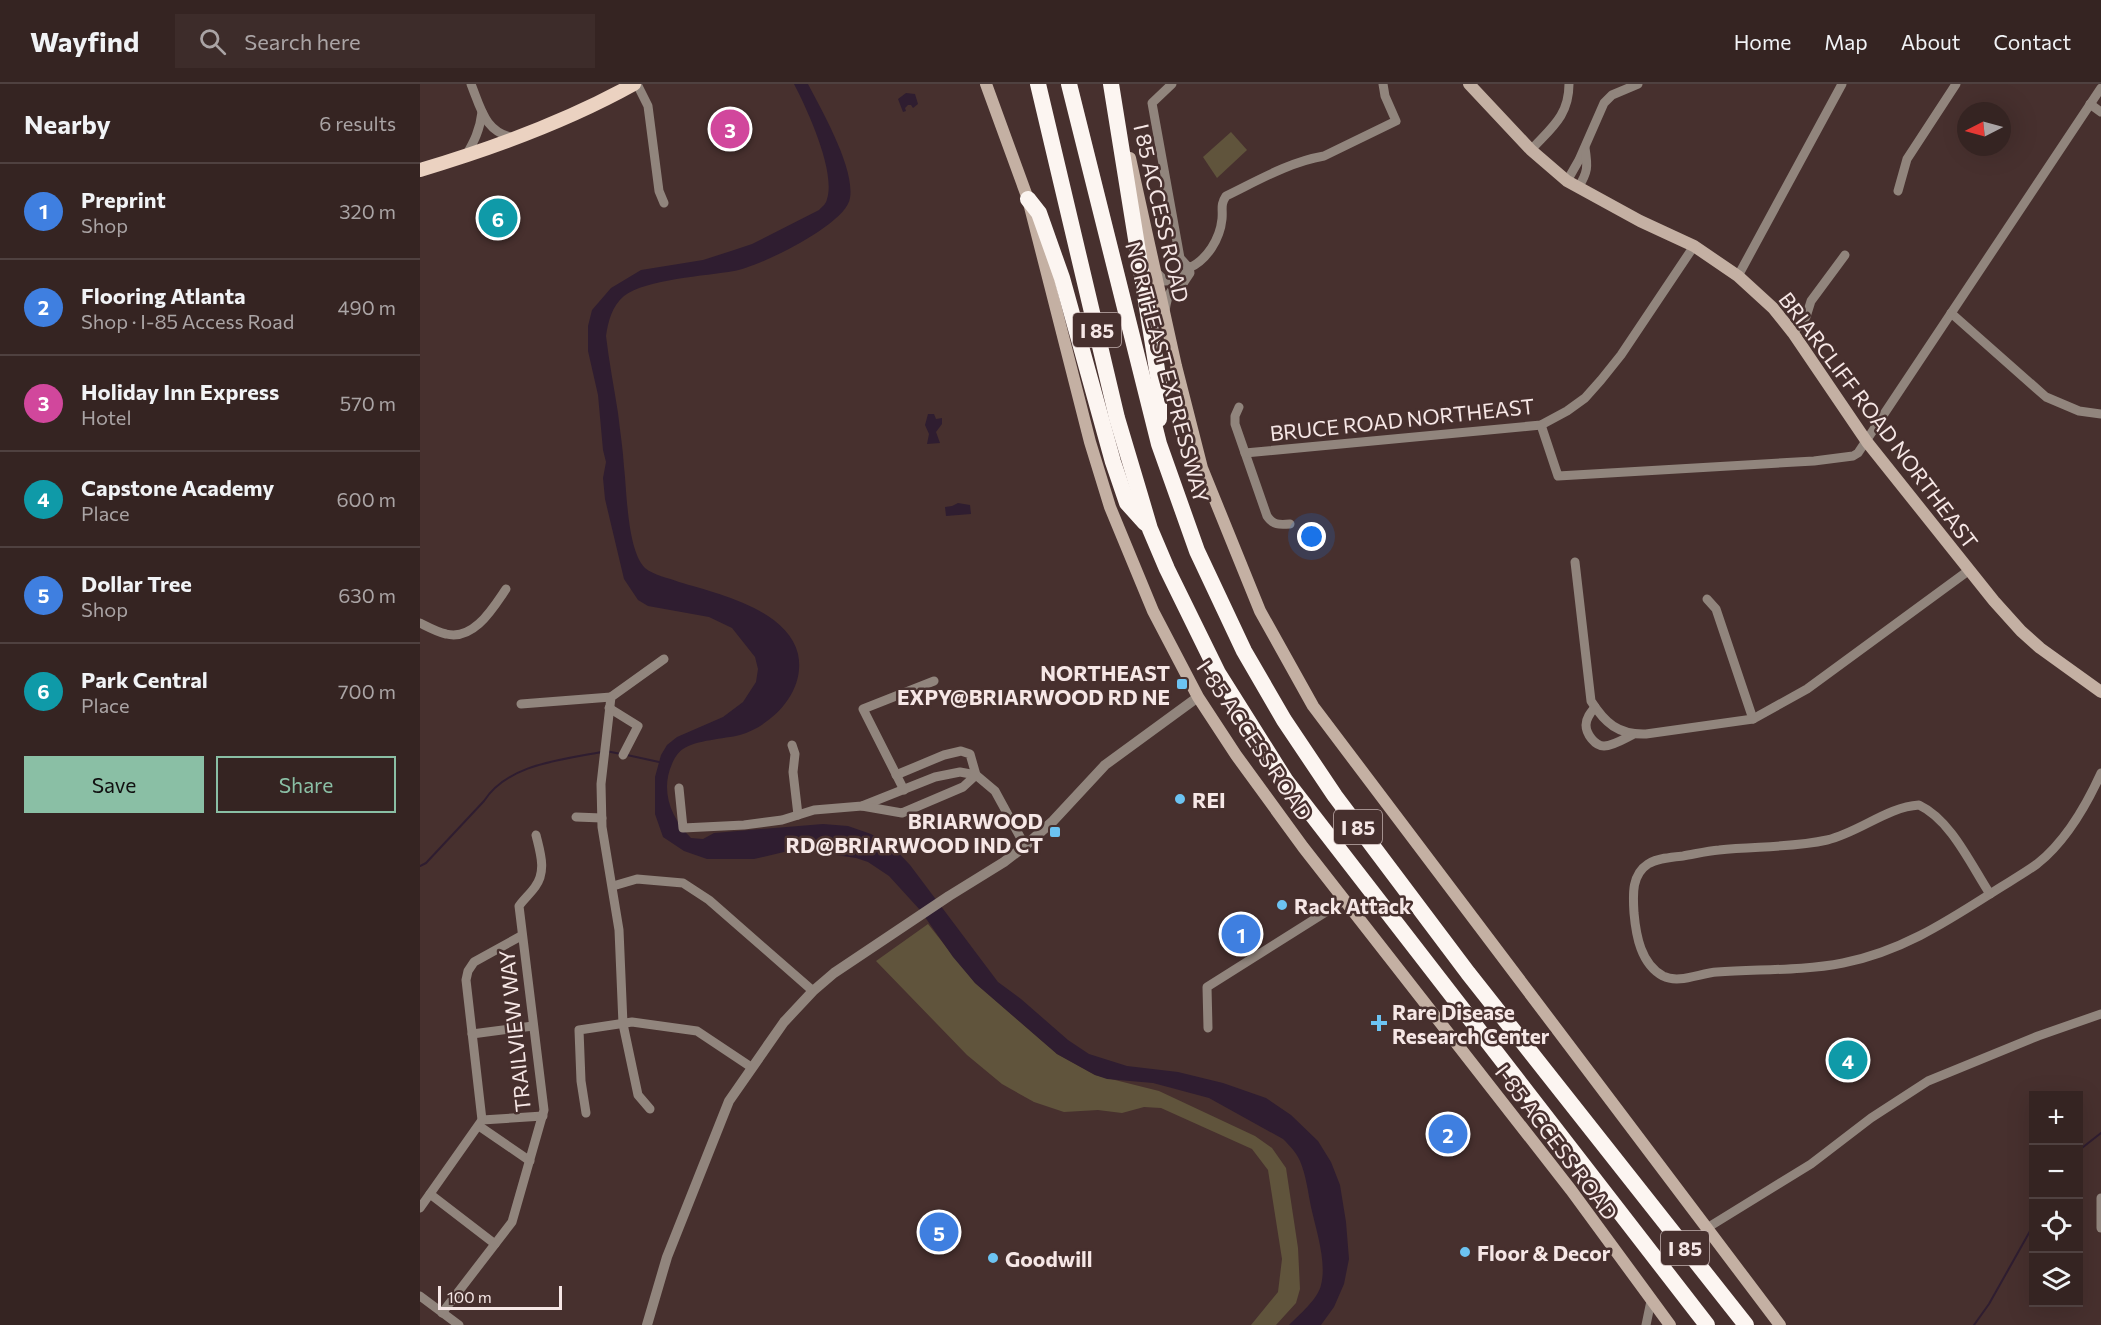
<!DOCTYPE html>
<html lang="en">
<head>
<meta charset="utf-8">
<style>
	:root { --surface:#352422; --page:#3d2c2a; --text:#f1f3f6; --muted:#aaa4a5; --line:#4f4140; --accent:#8abfa5 }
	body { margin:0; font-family:Commissioner,sans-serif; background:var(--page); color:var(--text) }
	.controls { position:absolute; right:18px; bottom:18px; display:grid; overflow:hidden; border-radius:0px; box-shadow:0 6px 24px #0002 }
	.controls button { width:54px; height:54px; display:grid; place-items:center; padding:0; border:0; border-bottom:2px solid var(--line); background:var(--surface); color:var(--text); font:30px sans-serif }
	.compass { position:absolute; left:1537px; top:18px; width:54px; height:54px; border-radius:50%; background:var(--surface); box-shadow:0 6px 24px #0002; rotate:264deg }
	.scale { position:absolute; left:18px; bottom:15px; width:124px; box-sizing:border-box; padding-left:6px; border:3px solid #f6e7e6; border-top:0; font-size:16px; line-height:21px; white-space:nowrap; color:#f6e7e6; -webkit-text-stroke:4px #47302e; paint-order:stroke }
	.you { position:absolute; left:892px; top:453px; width:21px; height:21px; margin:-15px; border:4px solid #fff; border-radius:50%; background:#1a73e8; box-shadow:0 0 0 9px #1a73e833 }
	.badge { display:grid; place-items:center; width:39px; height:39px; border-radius:50%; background:var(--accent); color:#fff; font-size:20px; font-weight:700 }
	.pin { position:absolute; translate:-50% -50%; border:3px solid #fff; box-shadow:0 2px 6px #0006 }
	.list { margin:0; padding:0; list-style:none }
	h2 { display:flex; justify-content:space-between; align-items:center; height:78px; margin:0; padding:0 24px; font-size:26px }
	h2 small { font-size:20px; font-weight:400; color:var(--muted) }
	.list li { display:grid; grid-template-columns:39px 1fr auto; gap:18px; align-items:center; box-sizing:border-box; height:96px; padding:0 24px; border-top:2px solid var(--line) }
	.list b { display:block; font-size:22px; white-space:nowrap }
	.list p { margin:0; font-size:20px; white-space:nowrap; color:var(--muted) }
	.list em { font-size:20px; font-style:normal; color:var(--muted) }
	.actions { display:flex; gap:12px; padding:18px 24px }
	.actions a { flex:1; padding:14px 0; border:2px solid var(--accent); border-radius:0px; text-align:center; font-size:21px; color:var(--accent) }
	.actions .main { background:var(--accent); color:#111 }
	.icon { flex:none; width:33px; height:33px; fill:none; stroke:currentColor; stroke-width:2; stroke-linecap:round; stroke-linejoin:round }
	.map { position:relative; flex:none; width:1681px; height:1241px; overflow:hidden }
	header { display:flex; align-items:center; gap:36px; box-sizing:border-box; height:84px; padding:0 30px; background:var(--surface); border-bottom:2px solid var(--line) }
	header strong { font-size:28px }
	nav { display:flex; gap:33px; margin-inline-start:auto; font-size:21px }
	.search { width:420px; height:54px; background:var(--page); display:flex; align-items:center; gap:15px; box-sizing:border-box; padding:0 21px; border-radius:0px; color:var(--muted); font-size:22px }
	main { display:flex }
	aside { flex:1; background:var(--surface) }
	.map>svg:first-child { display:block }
</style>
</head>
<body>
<header>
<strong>Wayfind</strong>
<div class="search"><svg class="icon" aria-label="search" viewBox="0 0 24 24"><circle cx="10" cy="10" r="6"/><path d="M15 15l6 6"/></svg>Search here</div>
<nav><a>Home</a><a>Map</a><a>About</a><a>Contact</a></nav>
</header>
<main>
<aside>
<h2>Nearby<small>6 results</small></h2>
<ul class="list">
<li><span class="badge" style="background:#3f7fe0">1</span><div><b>Preprint</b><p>Shop</p></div><em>320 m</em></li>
<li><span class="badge" style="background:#3f7fe0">2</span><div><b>Flooring Atlanta</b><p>Shop · I-85 Access Road</p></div><em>490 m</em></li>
<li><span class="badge" style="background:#d1479c">3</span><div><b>Holiday Inn Express</b><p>Hotel</p></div><em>570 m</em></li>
<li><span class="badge" style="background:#0f9aa8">4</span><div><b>Capstone Academy</b><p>Place</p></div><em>600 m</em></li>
<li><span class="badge" style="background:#3f7fe0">5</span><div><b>Dollar Tree</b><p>Shop</p></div><em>630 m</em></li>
<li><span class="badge" style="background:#0f9aa8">6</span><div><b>Park Central</b><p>Place</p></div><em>700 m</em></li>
</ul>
<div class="actions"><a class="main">Save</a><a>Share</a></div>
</aside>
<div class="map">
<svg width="1681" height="1241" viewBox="0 0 1681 1241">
	<rect width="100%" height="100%" fill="#47302e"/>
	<g fill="#60543c">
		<polygon points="811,48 827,66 797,94 783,73"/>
		<polygon points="508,840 555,899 637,970 675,991 739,1007 835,1052 852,1064 866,1084 878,1164 880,1205 876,1219 856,1241 831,1241 858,1208 862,1175 848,1086 832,1065 741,1024 724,1023 702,1029 678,1026 644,1028 614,1018 582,1000 547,971 456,877"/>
	</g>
	<g fill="#2f1d30">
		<path d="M374,0H388C402,27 435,84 430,114C427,140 339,183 314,187C286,192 226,195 204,212C192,222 188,238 186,252C189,278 194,303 198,329C200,347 203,365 204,383C207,407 207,466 225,484C233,491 249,494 259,498C296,509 367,525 378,570C386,607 353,641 320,651C304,655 276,656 263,665C258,668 254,675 252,680C240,707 251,734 271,754L283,755L294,749L403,740L428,742L451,750L473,763L490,781L578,898L601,915L648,956L669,970L707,982L758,988L803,999L846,1014L871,1031L898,1057L911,1078L920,1101L926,1138L929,1175L924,1200L914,1223L901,1241H869C879,1231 898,1215 901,1201C907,1178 896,1146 891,1123C888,1108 886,1091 880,1077C876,1068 870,1062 863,1055L789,1014L733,999L687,995L675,991L637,970L555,899L533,873L500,826L469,792L448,778L436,774L389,767L364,768L334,775H287L264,767L243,753L235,730V693L241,671L247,661L257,653L303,633L323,618L336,598L338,585L335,573L312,544L289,533L228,522L218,516L204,495L185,415L183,394L186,378L183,366L178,311L168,267V242L172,226L191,204L221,186L283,176L311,167L332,160L399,126C403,122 406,120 407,115C416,87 387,25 374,0Z"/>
		<polygon points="486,9 495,10 498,20 493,24 491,21 488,21 485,24 486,27 483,28 478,15"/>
		<polygon points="508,330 514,330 516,335 522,334 522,340 516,348 520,359 507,360 509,350 505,341"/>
		<polygon points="538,419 550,421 551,430 526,432 525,423 532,422"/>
	</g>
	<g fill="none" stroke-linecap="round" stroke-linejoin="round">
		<g stroke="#2f1d30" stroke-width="2">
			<polyline points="186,667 201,670"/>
			<polyline points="207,671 239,678"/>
			<path d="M0,782L6,779L64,717C88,680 141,676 181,668"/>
			<polyline points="1658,1067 1681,1049"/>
			<polyline points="1554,1241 1569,1220 1614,1140"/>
		</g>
		<g stroke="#91857d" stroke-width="9">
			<path d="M51,0C61,25 65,49 95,54"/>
			<polyline points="217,0 228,22 239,107 244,119"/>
			<path d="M752,0L732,19L760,174L769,184C787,176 800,155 802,135C803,125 800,121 806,112C837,97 869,78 904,72L976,37L965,12L963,0"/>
			<polyline points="1670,20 1681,28"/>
			<path d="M1111,66C1131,44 1149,32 1149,0"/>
			<path d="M45,73C54,58 60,46 62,28"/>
			<polyline points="1147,97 1159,76 1184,19 1192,11 1218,0"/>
			<path d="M1158,104C1168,88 1168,83 1165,64"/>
			<polyline points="1478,107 1487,75 1536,0"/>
			<path d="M735,187L745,197L761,196L769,184L770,189L762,201C748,204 747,215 745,227"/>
			<polyline points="1318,192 1422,0"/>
			<polyline points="1531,229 1626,313 1659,327 1681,330"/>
			<polyline points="1373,249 1386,233 1391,217 1425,171"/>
			<path d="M819,323L815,332V340L847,432C853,441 859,441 870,440"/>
			<polyline points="1121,341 1138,392 1394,377 1433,372 1438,369 1681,4"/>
			<polyline points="825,369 1121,341 1147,327 1165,314 1181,296 1201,271 1274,162"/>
			<path d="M1155,478L1171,617C1185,639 1198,651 1226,650L1333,635L1387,605L1548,487"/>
			<polyline points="1287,515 1296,525 1333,635"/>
			<path d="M0,539C8,543 17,548 26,550C54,557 73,524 86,505"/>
			<polyline points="101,620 191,613"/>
			<path d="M1175,623C1171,628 1166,634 1166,641C1166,650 1175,662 1184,662C1193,662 1204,655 1212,651"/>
			<polyline points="189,624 218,642 203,671"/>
			<polyline points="372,661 375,670 373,688 378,731"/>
			<polyline points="259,704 263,744 324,741 362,736 394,726 442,722 515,693 540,688 556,691 575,707 605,762"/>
			<polyline points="484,706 443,625 514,597"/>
			<path d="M1499,721C1531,736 1551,781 1570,810C1523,840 1479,868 1423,879C1382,887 1339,885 1297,888C1280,889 1259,900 1243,892C1221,880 1216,852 1214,829C1213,812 1211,791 1228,780C1238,774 1252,773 1263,772C1275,770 1287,767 1299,766C1335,762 1371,764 1407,756C1440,748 1467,723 1499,721Z"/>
			<polyline points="442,722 482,729 543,703 556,691 550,670 541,667 524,671 476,691"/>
			<polyline points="156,733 182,734"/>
			<polyline points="193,802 217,795 263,799 289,816 393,907"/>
			<path d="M1570,810C1585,800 1602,791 1617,780C1646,757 1666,722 1681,689"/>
			<polyline points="788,944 787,903 925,816"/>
			<polyline points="52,950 113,942"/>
			<polyline points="230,1025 218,1011 203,940 199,846 182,743 181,700 191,613 244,575"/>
			<polyline points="166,1029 161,997 159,946 212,938 277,947 331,983"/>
			<polyline points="62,1036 123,1032"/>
			<polyline points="59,1042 110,1077"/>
			<polyline points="10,1110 75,1160"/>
			<polyline points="1681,1114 1681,1144"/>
			<polyline points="0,1124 62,1036 46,896 48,887 54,878 101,852"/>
			<polyline points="1287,1144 1391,1080 1451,1034 1508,997 1618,952 1681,930"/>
			<polyline points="0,1212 39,1241"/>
			<path d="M22,1229L92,1138L124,1026L99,822C104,815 110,810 115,803C127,787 120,768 116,751"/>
			<polyline points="1226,1241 1231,1217"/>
		</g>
		<polyline stroke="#91857d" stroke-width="10" points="227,1241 247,1173 309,1017 364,938 393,907 414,889 529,812 584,778 605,762 633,737 685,681 778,613"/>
		<g stroke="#c4b0a3" stroke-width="12">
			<polyline points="566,0 608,115 670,358 690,423 733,527 778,613 816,671 883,763 1151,1106 1250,1241"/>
			<polyline points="1049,0 1111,66 1147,97 1220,137 1274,162 1318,192 1353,224 1373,249 1447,358 1574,517 1601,547 1620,564 1681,608"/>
			<polyline points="710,74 756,282 782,384 840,527 893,622 1360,1241"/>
		</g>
		<path stroke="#ebd2c1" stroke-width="14" d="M0,86C74,64 146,38 214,0"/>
		<g stroke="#fcf5f1" stroke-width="16">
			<polyline points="618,0 697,334 720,411 730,445 747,485 798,589 866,697 1287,1241"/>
			<polyline points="649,0 739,360 777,467 824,567 864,636 915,712 1048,889 1326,1241"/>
			<polyline points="691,0 739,298 739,335"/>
			<polyline points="608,115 619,129 642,194 693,378 707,419 725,439"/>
		</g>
	</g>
	<g fill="#6cc3f2" stroke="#47302e" stroke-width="2">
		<rect x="756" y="594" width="12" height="12" rx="3"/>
		<circle cx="760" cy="715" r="6"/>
		<rect x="629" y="742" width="12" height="12" rx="3"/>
		<circle cx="862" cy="821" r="6"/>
		<path d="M956 930h6v6h6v6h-6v6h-6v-6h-6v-6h6z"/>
		<circle cx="1045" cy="1168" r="6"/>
		<circle cx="573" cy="1174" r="6"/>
	</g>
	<g text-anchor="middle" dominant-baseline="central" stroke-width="5" stroke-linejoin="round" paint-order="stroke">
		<g fill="#47302e" stroke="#c2b0af" stroke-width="1.5">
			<rect x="653" y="229" width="48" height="34" rx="4.5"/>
			<rect x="914" y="726" width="48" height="34" rx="4.5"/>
			<rect x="1241" y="1147" width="48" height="34" rx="4.5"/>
		</g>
		<g font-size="20" font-weight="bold" fill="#f6e7e6">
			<text x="677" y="246">I 85</text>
			<text x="938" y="743">I 85</text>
			<text x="1265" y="1164">I 85</text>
		</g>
		<g font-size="21" fill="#f6e7e6" stroke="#47302e">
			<text transform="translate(742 129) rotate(77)">I 85 ACCESS ROAD</text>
			<text transform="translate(748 288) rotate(75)">NORTHEAST EXPRESSWAY</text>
			<text transform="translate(982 335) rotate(-6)">BRUCE ROAD NORTHEAST</text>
			<text transform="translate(1459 336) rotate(53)">BRIARCLIFF ROAD NORTHEAST</text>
			<text transform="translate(835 656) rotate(56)">I-85 ACCESS ROAD</text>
			<text transform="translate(94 947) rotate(-96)">TRAILVIEW WAY</text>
			<text transform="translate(1137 1058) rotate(53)">I-85 ACCESS ROAD</text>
		</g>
		<g font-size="21" font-weight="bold" fill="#f6e7e6" stroke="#47302e" text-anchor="start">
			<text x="750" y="588" text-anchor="end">NORTHEAST<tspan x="750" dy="24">EXPY@BRIARWOOD RD NE</tspan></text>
			<text x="772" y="715">REI</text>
			<text x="623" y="736" text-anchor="end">BRIARWOOD<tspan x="623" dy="24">RD@BRIARWOOD IND CT</tspan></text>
			<text x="874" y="821">Rack Attack</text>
			<text x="972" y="927">Rare Disease<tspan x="972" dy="24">Research Center</tspan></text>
			<text x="1057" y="1168">Floor &amp; Decor</text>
			<text x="585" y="1174">Goodwill</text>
		</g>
	</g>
</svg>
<div class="controls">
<button>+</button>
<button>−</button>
<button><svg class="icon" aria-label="locate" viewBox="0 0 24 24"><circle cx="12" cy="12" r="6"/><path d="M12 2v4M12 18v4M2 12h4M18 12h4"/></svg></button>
<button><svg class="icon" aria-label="layers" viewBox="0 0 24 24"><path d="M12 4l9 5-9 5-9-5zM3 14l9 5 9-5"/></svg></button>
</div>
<svg class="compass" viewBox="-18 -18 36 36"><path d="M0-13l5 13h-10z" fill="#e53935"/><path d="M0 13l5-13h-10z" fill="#aaa4a5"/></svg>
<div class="scale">100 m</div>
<div class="you"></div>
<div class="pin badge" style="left:821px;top:850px;background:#3f7fe0">1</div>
<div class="pin badge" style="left:1028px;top:1050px;background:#3f7fe0">2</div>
<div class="pin badge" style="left:310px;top:45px;background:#d1479c">3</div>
<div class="pin badge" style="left:1428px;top:976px;background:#0f9aa8">4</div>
<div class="pin badge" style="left:519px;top:1148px;background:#3f7fe0">5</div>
<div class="pin badge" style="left:78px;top:134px;background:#0f9aa8">6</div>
</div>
</main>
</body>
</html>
